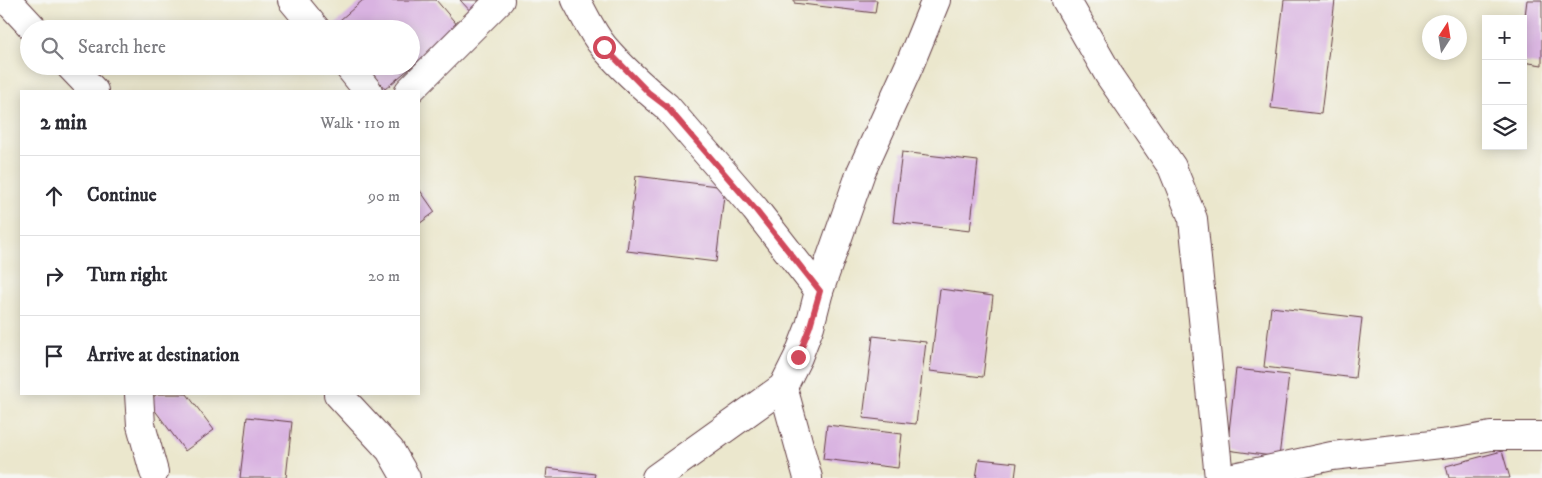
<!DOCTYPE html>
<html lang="en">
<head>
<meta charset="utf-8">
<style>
	:root { --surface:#fff; --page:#f7f7f7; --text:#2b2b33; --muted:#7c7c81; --line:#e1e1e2 }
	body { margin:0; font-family:"IM FELL DW Pica",serif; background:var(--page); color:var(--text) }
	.controls { position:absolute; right:15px; top:15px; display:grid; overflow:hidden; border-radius:0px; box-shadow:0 2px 12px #0003 }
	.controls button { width:45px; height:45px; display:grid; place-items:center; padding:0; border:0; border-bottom:1px solid var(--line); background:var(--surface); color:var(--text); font:25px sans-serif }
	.compass { position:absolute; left:1422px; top:15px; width:45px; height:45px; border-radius:50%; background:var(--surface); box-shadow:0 2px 12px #0003; rotate:12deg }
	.stop { position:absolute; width:15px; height:15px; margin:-11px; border:4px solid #d1495b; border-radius:50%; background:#fff }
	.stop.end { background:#d1495b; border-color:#fff; box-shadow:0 1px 5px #0008 }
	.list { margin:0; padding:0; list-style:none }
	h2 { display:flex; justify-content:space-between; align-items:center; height:65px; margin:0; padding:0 20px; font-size:21px }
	h2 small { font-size:16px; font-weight:400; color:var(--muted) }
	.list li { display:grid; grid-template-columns:32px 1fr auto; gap:15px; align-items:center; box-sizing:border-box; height:80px; padding:0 20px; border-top:1px solid var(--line) }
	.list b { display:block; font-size:19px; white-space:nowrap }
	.list em { font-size:16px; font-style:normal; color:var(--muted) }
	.icon { flex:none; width:28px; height:28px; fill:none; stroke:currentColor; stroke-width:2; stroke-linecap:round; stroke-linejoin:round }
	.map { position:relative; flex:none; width:1542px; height:478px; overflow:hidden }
	.search { position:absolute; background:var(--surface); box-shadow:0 2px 12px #0003; left:20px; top:20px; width:400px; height:55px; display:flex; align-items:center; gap:12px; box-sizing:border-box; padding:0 18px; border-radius:28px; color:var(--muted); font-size:19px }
	.panel { position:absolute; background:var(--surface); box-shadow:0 2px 12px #0003; left:20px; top:90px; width:400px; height:305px; border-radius:0px }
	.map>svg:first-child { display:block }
</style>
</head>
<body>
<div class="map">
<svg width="1542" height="478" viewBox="0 0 1542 478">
	<rect width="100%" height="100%" fill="#f6f6f2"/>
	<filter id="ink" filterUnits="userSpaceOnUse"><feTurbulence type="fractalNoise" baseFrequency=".02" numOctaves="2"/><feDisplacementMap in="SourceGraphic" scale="10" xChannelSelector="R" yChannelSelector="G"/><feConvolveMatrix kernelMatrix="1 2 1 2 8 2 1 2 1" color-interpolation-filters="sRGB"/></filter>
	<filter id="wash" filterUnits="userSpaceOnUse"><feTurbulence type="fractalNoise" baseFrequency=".0096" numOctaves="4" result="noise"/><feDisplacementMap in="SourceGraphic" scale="20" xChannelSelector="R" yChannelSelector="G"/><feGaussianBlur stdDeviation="1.12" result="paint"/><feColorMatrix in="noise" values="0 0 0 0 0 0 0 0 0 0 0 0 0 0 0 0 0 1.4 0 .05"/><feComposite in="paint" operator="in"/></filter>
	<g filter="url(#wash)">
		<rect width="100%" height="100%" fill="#ebe7cd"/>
		<g id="blocks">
			<g fill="#d9b3e1">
				<polygon points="363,0 436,0 459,27 385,89 366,66 411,66 411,29 333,29 332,27"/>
				<polygon points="460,0 489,0 473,14"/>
				<polygon points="794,0 877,0 875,13 794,3"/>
				<polygon points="1284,0 1335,0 1321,114 1271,108"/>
				<polygon points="1527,0 1542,0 1542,65 1523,62 1523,31"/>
				<polygon points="902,152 978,161 970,231 893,222"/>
				<polygon points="636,176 725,187 716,262 627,251"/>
				<polygon points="419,189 435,212 419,224"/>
				<polygon points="940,289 993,296 983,377 930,371"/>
				<polygon points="1271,307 1362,318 1355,378 1264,367"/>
				<polygon points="873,336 926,342 916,424 863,418"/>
				<polygon points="1236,369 1289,375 1279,457 1227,450"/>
				<polygon points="157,394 187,394 214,430 185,451 148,401"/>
				<polygon points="247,417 292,422 286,478 240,478"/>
				<polygon points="827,425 902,434 898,468 823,459"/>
				<polygon points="1502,451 1510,478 1449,478 1446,466"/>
				<polygon points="979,459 1017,463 1015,478 976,478"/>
				<polygon points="547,468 595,474 594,478 546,478"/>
			</g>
		</g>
	</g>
	<g filter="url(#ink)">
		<use href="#blocks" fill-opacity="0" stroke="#623d43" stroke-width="1"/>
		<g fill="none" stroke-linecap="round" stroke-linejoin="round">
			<g stroke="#623d43" stroke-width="30">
				<g id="minor">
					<polyline points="7,0 34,29"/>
					<polyline points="292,0 316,29"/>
					<path d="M576,0C585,16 592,33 604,47C622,68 644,88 666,106L755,209L819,291L810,326L798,357L783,387L656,478"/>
					<polyline points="1066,0 1109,75 1172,167 1193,219 1219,478"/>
					<polyline points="70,66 94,91"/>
					<polyline points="348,66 368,91"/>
					<polyline points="409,91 500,0"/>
					<polyline points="819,291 861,172 909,66 936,0"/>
					<polyline points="783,387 808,478"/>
					<polyline points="139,394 141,425 154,472"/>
					<polyline points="338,394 390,450 406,478"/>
					<polyline points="1229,478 1332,456 1459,442 1491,436 1542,436"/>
				</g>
			</g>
			<use href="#minor" stroke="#fff" stroke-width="28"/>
		</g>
	</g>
	<g fill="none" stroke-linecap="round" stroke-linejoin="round" filter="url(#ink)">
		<polyline stroke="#d1495b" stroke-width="6" points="604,47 649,93 666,106 755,209 820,291 810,326 798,357"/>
	</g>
</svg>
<div class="controls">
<button>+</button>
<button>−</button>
<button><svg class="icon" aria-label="layers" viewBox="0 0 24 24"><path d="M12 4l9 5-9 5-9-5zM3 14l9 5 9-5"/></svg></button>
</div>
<svg class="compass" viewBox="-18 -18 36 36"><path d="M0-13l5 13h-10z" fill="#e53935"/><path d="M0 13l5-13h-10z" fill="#7c7c81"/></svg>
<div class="stop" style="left:604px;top:47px"></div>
<div class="stop end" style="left:798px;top:357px"></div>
<div class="search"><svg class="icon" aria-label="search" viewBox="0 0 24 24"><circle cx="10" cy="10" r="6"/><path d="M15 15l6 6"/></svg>Search here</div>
<section class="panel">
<h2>2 min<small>Walk · 110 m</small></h2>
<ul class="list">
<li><svg class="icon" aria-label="ahead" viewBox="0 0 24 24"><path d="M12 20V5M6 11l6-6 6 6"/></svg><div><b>Continue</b></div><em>90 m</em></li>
<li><svg class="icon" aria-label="right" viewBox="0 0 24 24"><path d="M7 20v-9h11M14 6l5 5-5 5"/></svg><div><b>Turn right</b></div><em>20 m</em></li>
<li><svg class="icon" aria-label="arrive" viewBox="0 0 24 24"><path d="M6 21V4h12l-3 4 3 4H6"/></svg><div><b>Arrive at destination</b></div></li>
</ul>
</section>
</div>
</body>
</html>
